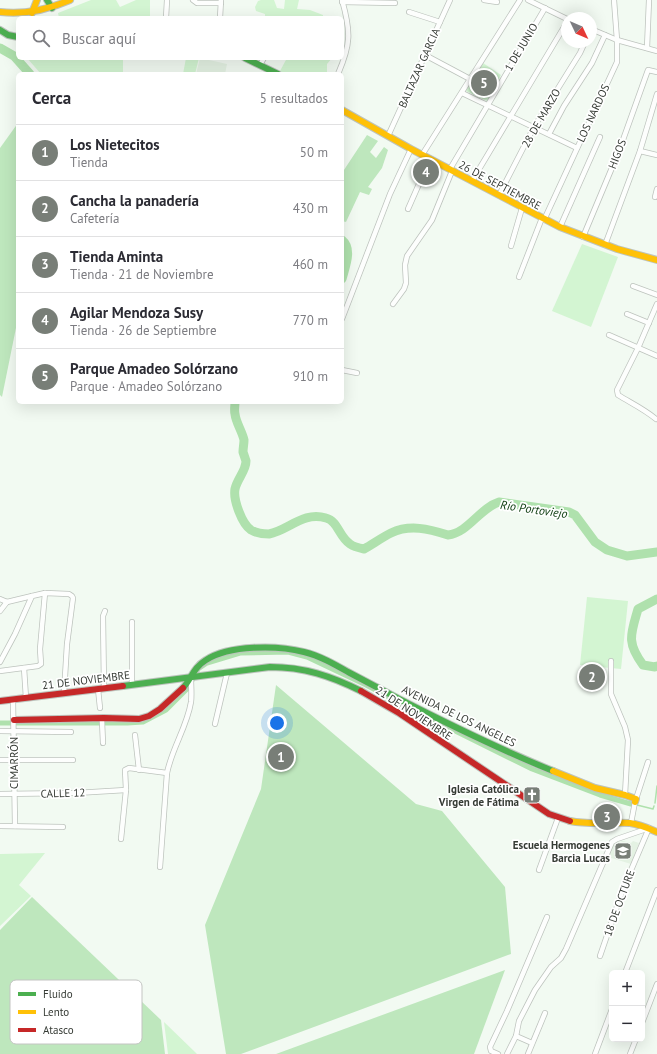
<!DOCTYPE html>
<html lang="es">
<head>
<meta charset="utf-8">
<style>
	:root { --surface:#fff; --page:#f2f2f3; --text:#2b2b33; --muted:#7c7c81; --line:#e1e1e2; --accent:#787e77 }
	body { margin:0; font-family:"PT Sans",sans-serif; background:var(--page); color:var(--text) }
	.controls { position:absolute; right:12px; bottom:12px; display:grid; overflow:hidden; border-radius:6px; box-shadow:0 4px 16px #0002 }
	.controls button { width:36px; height:36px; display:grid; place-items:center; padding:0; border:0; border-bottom:1px solid var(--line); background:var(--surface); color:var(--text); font:20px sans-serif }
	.compass { position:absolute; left:561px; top:12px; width:36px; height:36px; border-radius:50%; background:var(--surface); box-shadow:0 4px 16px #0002; rotate:134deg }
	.you { position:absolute; left:277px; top:723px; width:14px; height:14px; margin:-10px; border:3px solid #fff; border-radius:50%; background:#1a73e8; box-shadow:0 0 0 6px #1a73e833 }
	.badge { display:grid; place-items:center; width:26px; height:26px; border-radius:50%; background:var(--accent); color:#fff; font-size:13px; font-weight:700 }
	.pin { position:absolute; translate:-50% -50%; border:2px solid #fff; box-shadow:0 1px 4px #0006 }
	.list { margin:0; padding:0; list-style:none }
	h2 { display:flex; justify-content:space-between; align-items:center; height:52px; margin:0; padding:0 16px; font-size:17px }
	h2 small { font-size:13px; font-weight:400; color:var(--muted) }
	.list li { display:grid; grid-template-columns:26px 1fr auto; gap:12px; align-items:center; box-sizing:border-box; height:56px; padding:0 16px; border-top:1px solid var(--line) }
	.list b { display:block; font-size:15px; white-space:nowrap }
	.list p { margin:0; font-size:13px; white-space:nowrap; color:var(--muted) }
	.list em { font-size:13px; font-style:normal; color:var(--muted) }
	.icon { flex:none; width:22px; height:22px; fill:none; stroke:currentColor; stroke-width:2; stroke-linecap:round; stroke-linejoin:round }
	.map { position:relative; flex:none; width:657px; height:1054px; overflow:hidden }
	.search { position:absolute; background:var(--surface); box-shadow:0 4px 16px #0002; left:16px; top:16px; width:328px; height:44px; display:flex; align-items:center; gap:10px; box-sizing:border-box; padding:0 14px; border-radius:6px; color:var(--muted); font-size:15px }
	.panel { position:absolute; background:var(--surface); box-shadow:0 4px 16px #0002; left:16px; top:72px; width:328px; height:332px; border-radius:6px }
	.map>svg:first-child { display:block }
</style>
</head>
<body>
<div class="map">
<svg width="657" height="1054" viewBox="0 0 657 1054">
	<rect width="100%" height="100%" fill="#f2faf2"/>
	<g fill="#e4f2e3">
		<polygon points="200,58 227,64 225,74 196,74"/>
		<polygon points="623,841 631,843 633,841 639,843 631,864 608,857 613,846 616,843"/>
	</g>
	<g fill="#d3f5d2">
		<polygon points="91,0 116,0 120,7 136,0 150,0 150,18 59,18 58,13"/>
		<polygon points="261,0 274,0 277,8 284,9 285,0 299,0 297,9 310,10 323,15 323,18 265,18 265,14 256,11 255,7 258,1"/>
		<polygon points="27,58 123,58 123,74 41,74"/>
		<polygon points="186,58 199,58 195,74 183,74"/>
		<polygon points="287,58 332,58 327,64 327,74 285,74 280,71"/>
		<polygon points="483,63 501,75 487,101 466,91"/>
		<polygon points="582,244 618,257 591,327 552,311"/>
		<polygon points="587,597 628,601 621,669 580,665"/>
		<polygon points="45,853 19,885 31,896 0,926 0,854"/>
		<polygon points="164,1022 197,1054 168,1054"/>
	</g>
	<g fill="#bee7bd">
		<polygon points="18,123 18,318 2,397 0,395 0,148"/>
		<polygon points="367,135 378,141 370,152 376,158 384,147 388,150 382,168 368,187 372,189 369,195 360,192 346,222 342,221 342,173"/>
		<polygon points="276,685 416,804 442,811 505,887 511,954 241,1054 226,1054 205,925 261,789"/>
		<polygon points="32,897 161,1020 165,1054 0,1054 0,930"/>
		<polygon points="505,970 474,1054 276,1054"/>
	</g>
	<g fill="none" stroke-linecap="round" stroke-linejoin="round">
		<g stroke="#afe1ad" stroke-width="1.5">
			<polyline points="655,803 657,786"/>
			<polyline points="637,805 653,809 654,806"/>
		</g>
		<polyline stroke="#afe1ad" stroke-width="5" points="0,723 127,723 143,722 166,710 188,688 198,669 207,663 240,653 288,652 307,657 366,685 427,717 532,769 600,795 631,804"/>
		<g stroke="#afe1ad" stroke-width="9">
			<polyline points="0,48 14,56 30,74"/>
			<path d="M342,240C353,249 345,267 342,279"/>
			<path d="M235,402C235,406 234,410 235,414C236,423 242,431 244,440C244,444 243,448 243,452C244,455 245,458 246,461C246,471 237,479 235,489C233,500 242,524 251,530C256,533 264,534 269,534C289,530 303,511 326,518C338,521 339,537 350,544C354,547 359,548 364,549C373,544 381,538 391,533C410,524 429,529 448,535C468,533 480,508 499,502L569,512L575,515L595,542L607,550L627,556L657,552"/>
			<path d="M657,599L638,609C631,634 626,642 643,665L655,667L657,666"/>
		</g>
		<g stroke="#bdc3bd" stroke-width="6">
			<g id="street">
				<polyline points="193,0 197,3 221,3"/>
				<polyline points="484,0 497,2"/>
				<polyline points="528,0 567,19"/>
				<polyline points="342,2 395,3"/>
				<polyline points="409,12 440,22"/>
				<polyline points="166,18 167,0"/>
				<polyline points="220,18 221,0"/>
				<polyline points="591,29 617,40 657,51"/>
				<polyline points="647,48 649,0"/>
				<polyline points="425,55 470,79"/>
				<polyline points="260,65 264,58"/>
				<path d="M338,74C351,44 351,32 342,0"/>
				<polyline points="462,93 577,148"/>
				<polyline points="549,134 564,106 592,63 605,35"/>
				<polyline points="388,136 450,0"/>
				<polyline points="640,151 657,155"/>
				<polyline points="422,155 520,0"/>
				<polyline points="450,169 545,8"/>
				<polyline points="472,181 567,22"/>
				<polyline points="499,195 534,127 580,53 585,42"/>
				<polyline points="655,197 657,189"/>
				<polyline points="408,209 430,159"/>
				<polyline points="544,220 617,62 617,40 614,0"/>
				<polyline points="560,227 600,137"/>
				<polyline points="583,237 619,151 648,70 657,72"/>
				<polyline points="605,245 640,151 657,94"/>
				<polyline points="511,246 522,208"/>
				<polyline points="519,277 542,218"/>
				<polyline points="633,286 657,295"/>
				<polyline points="393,304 404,289 406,283 405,265 407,256 432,220 452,171"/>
				<polyline points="627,314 649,323"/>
				<polyline points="342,319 390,194 411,149"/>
				<polyline points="609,335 657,356"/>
				<polyline points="342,370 357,373"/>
				<path d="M656,419C644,409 631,403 618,395L617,390L638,348L657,304"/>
				<polyline points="0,599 7,602 32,596"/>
				<polyline points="0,611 7,602"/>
				<polyline points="132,622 132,685"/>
				<polyline points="611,661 611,694 625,727 628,740 625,795"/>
				<polyline points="0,662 15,634 32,596 45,593 69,594 72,596 73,598 67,644 64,693"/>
				<polyline points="24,668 26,698"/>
				<polyline points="0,671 38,666 41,664 40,649 45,593"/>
				<polyline points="104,688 103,616 105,611"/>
				<polyline points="98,689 100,708"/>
				<polyline points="13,700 15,826"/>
				<polyline points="399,713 405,704"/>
				<polyline points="102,721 103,743"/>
				<polyline points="215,724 227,673"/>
				<polyline points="0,731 71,732"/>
				<polyline points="135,735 139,770"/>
				<polyline points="0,760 73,760"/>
				<polyline points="0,794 76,793 126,790"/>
				<polyline points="636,799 648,762"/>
				<polyline points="631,823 635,802"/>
				<polyline points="0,826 63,827"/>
				<polyline points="121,839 126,790 125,770 129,768 167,773"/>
				<path d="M160,867L167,773C172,748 187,727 191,702C192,694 191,686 191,678"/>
				<polyline points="539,870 558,818"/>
				<polyline points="600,956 623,889 649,828"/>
				<polyline points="625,973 657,890"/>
				<polyline points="642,1023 657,984"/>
				<polyline points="516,1036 532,1043"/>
				<polyline points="498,1054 491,1051 490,1047 507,1011 547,917"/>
				<polyline points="507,1054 516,1036 519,1021 535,990 551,967 561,958 566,949 612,842 617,839 649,828"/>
				<polyline points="528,1054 545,1013"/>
				<polyline points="595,1054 612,1009"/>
				<polyline points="630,1054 636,1039"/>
			</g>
		</g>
		<g stroke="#bdc3bd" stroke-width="8">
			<g id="fast">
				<polyline points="47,0 52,8"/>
				<polyline points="0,30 8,35 18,37"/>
				<polyline points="245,58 278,74"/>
				<path d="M123,686L270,667C304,667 331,676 361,691"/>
				<path d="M183,688C192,678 193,668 206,660C229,645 277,645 304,652C320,656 334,664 348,672C365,681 382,690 399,699C450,725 501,750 553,771"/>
			</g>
		</g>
		<g stroke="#bdc3bd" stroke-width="8">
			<g id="slow">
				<path d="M0,12C25,15 47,10 70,0"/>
				<polyline points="32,13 37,0"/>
				<polyline points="342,110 411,149 560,227 617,249 657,260"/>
				<polyline points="553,771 595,788 625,795 636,799 635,802"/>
				<path d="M570,821C590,825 610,822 630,823C639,824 648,828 657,832"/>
			</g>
		</g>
		<g stroke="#bdc3bd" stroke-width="8">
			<g id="jam">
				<polyline points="361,691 399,713 549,814 570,821"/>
				<polyline points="0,701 123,686"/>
				<polyline points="14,720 104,718 139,719 149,716 160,709 183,688"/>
			</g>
		</g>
		<use href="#street" stroke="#fdfefd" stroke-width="4.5"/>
		<use href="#fast" stroke="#4caf50" stroke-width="6"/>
		<use href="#slow" stroke="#ffc107" stroke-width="6"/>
		<use href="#jam" stroke="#c62828" stroke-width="6"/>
	</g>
	<defs>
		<g id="church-square" transform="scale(0.9)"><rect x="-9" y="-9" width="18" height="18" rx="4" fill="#787e77" stroke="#fff"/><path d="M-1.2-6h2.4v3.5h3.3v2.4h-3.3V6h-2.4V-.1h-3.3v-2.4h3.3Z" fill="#fff"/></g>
		<g id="school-square" transform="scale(0.9)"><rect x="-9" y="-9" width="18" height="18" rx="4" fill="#787e77" stroke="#fff"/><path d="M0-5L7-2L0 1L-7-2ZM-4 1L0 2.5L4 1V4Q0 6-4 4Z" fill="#fff"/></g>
	</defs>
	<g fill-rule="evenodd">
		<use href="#church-square" x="532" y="795"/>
		<use href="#school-square" x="623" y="851"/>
	</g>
	<g text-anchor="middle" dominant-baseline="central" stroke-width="3.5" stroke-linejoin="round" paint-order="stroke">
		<g font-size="11" fill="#363b35" stroke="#fff">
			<text transform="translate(521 47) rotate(-59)">1 DE JUNIO</text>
			<text transform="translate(419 68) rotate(-66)">BALTAZAR GARCIA</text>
			<text transform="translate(593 113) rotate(-65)">LOS NARDOS</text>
			<text transform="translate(541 118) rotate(-60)">28 DE MARZO</text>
			<text transform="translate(617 154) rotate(-69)">HIGOS</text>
			<text transform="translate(500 185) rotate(28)">26 DE SEPTIEMBRE</text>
			<text transform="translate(86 680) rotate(-7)">21 DE NOVIEMBRE</text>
			<text transform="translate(414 713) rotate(33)">21 DE NOVIEMBRE</text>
			<text transform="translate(459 716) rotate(26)">AVENIDA DE LOS ANGELES</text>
			<text transform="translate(14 763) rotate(-90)">CIMARRÓN</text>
			<text transform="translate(63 793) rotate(-2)">CALLE 12</text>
			<text transform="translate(619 903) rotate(-70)">18 DE OCTURE</text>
		</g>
		<g font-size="11" font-weight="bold" fill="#363b35" stroke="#fff" text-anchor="end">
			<text x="519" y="789">Iglesia Católica<tspan x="519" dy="13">Virgen de Fátima</tspan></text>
			<text x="610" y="845">Escuela Hermogenes<tspan x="610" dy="13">Barcia Lucas</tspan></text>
		</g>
		<g font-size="12" font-style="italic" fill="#0e3d10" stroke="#fff">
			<text transform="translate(534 509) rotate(8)">Río Portoviejo</text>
		</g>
	</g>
	<rect x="10" y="980" width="132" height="64" rx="6" fill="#fff" stroke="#c3c4c2" stroke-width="1"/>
	<rect x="18" y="992" width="18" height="4" fill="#4caf50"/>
	<rect x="18" y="1010" width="18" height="4" fill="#ffc107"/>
	<rect x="18" y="1028" width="18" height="4" fill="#c62828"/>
	<g font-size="11" fill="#363b35">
		<text x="43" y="998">Fluido</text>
		<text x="43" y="1016">Lento</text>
		<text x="43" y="1034">Atasco</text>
	</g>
</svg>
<div class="controls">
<button>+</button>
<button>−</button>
</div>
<svg class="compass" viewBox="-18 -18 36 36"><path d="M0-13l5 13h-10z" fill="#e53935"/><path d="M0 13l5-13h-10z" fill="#7c7c81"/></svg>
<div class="you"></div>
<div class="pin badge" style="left:281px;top:757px">1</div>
<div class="pin badge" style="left:592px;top:677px">2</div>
<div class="pin badge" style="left:607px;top:817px">3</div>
<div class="pin badge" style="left:426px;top:172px">4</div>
<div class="pin badge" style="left:484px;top:83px">5</div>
<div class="search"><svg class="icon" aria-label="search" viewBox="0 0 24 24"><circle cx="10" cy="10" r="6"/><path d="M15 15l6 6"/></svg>Buscar aquí</div>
<section class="panel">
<h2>Cerca<small>5 resultados</small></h2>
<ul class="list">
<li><span class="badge">1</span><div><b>Los Nietecitos</b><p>Tienda</p></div><em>50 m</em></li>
<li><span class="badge">2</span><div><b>Cancha la panadería</b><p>Cafetería</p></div><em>430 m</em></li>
<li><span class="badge">3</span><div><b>Tienda Aminta</b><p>Tienda · 21 de Noviembre</p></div><em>460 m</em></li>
<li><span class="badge">4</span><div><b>Agilar Mendoza Susy</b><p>Tienda · 26 de Septiembre</p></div><em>770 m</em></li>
<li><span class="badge">5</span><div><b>Parque Amadeo Solórzano</b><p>Parque · Amadeo Solórzano</p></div><em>910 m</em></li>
</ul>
</section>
</div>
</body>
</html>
